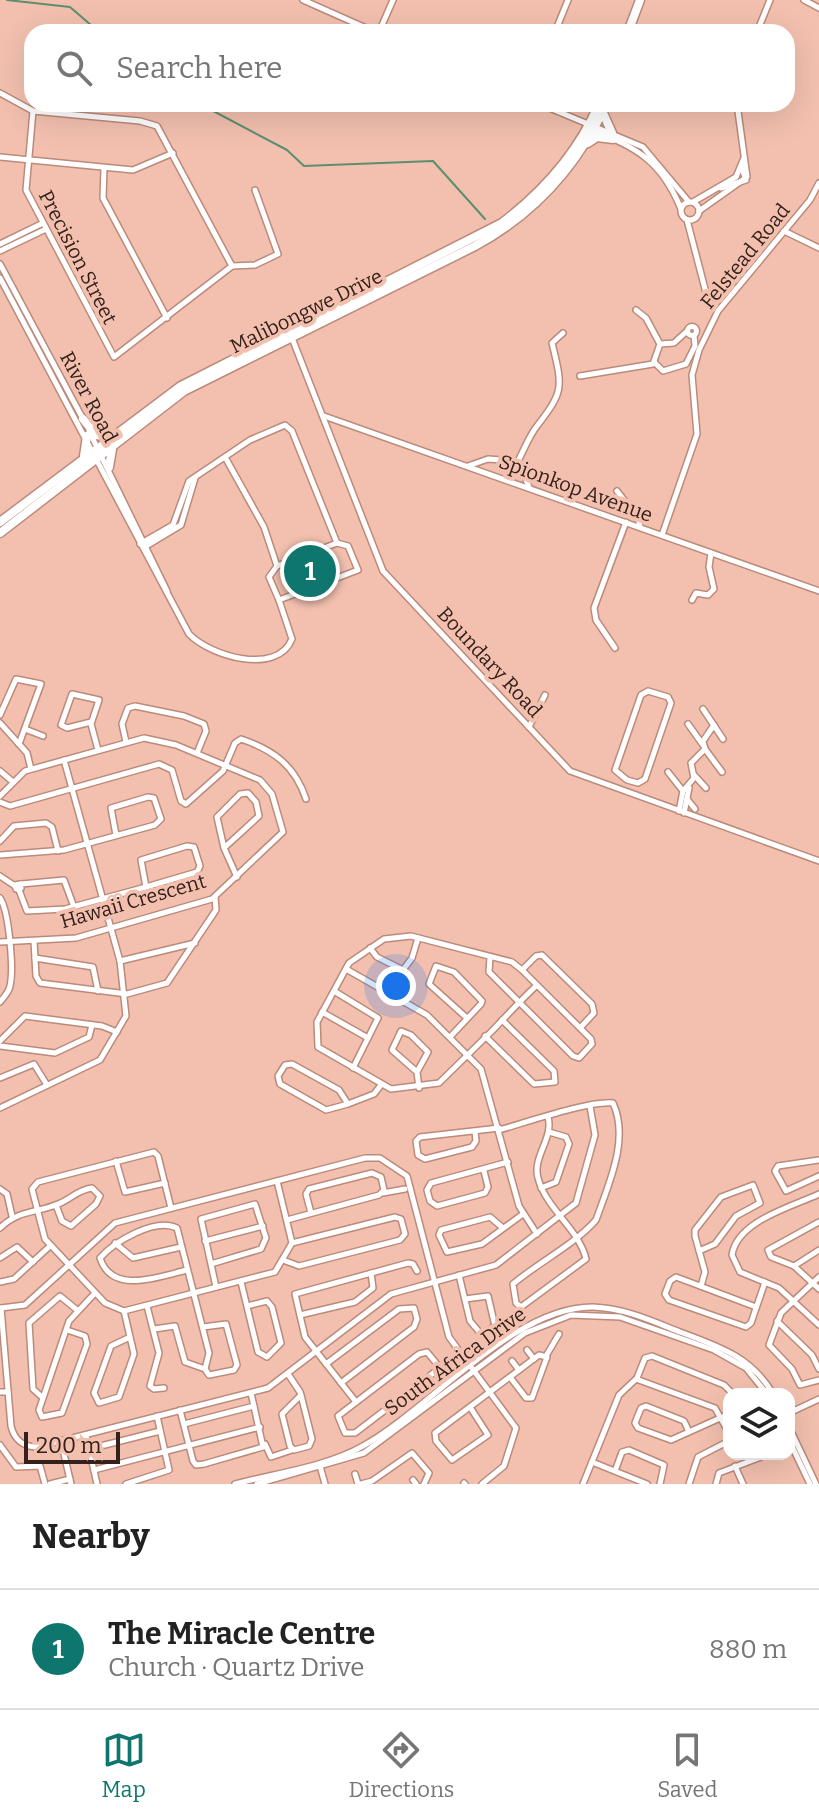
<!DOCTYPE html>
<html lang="en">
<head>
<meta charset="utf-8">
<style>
	:root { --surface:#fff; --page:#f2f2f2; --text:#222; --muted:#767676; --line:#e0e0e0; --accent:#0f766e }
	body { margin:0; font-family:Bitter,serif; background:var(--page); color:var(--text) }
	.controls { position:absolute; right:24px; bottom:24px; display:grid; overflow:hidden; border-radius:16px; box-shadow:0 8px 32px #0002 }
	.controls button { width:72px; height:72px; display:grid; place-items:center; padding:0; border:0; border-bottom:2px solid var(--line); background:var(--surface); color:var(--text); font:40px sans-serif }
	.scale { position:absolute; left:24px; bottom:20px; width:96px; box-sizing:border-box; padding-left:8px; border:4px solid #34211b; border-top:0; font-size:22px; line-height:28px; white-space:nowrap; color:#34211b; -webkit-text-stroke:6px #f3c0af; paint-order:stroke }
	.you { position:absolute; left:396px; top:986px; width:28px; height:28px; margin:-20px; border:6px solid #fff; border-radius:50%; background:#1a73e8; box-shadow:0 0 0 12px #1a73e833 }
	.badge { display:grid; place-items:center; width:52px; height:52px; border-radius:50%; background:var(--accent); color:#fff; font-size:26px; font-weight:700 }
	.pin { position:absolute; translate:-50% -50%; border:4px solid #fff; box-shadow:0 2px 8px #0006 }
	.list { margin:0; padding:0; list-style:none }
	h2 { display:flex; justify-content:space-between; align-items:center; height:104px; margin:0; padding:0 32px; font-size:34px }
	h2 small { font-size:26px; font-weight:400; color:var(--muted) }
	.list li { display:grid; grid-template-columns:52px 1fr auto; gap:24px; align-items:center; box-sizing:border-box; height:120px; padding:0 32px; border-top:2px solid var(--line) }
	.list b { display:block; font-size:30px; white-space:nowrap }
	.list p { margin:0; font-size:26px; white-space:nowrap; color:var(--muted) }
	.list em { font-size:26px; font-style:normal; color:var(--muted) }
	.icon { flex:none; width:44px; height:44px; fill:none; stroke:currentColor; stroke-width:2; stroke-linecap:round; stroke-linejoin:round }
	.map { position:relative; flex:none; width:819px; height:1484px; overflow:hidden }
	.search { position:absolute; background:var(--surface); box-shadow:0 8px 32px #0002; left:24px; right:24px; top:24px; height:88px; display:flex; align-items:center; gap:20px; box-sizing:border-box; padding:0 28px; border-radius:24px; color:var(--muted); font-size:30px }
	.sheet { height:224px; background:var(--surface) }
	nav { display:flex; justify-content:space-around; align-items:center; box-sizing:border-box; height:112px; border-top:2px solid var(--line); background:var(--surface); font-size:22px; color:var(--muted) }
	nav a { display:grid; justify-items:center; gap:4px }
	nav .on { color:var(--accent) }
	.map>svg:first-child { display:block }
</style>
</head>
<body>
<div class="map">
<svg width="819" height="1484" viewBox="0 0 819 1484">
	<rect width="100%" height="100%" fill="#f3c0af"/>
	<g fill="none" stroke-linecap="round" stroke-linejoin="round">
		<g stroke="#5d8e6e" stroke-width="2">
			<polyline points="7,0 70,7 99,32"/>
			<polyline points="200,104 287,150 304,166 433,161 485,219"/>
		</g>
		<g stroke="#bb8a7b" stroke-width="8">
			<g id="minor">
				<polyline points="303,0 375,32"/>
				<polyline points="804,0 819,8"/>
				<polyline points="379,32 393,0"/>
				<polyline points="555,32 568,0"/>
				<polyline points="757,32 770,0"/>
				<polyline points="0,93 33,111 140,121 157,126 232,266"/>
				<polyline points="540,104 643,147 689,202"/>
				<polyline points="33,111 26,190 114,357 232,266 255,265 278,254 255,190"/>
				<path d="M590,129C637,148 661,160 681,209"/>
				<polyline points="0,157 133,170 173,153"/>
				<polyline points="104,168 103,198 167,318"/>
				<polyline points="721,188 746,180 742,169"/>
				<circle cx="690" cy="211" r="9"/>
				<polyline points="693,202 736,177 744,158"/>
				<polyline points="699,211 747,177 737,104"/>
				<polyline points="687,220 710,308"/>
				<polyline points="784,231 819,248"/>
				<polyline points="0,244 41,224"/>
				<polyline points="0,251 44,230"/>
				<polyline points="0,264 83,419"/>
				<path d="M0,278L189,634C210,656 277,676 292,639L279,600"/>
				<polyline points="636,310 646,318 660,344"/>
				<circle cx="692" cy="331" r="4.5"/>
				<polyline points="292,338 383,571 570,771 819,861"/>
				<polyline points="655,363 663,371 686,364 695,346 694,335"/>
				<polyline points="580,376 653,364 660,344 674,343 687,331"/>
				<polyline points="324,416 819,591"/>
				<polyline points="89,431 167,591"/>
				<polyline points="225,457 264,527 277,566 269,577 279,600 358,570 348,546 337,543"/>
				<polyline points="468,466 488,459 518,461"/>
				<path d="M529,487L518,461C524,450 529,436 537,426C564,391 563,388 552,343L563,333"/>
				<polyline points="617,491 638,518 640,527"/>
				<polyline points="662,535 697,434 692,375 699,350 718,311 810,200 819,183"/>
				<polyline points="140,544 173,525 189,481 250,440 285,425 292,431 337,543 277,566"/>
				<polyline points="146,546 181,525 195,478"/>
				<polyline points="692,600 696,593 708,595 714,589 709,567 711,553"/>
				<polyline points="615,648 596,620 594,608 626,522"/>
				<polygon points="648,691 668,697 671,703 645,779 638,783 627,780 615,770 641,695"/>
				<polyline points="703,709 723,739"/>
				<polyline points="0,715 16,679 41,684 19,744"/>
				<polyline points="91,722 67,728 61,725 72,694 99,700 91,724 98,750"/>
				<polyline points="0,723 27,753 31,769"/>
				<polyline points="688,724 703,745"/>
				<polyline points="529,727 545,695"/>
				<polyline points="25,729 43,736"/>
				<polyline points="126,742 122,724 128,708 135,706 184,716 204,724 206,731 197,753"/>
				<polyline points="705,749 722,772"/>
				<polyline points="0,771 13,782"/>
				<polyline points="668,772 683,791"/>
				<polyline points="694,775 706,788"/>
				<polyline points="0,796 25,771 144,738 176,745 260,780 272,794 283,832 212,899 76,938 0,942"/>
				<polyline points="687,799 695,809"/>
				<path d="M0,802L10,806L159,764L172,770L181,801L186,804L223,771L235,743L241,739C274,750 295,766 306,799"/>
				<polyline points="679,811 683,791 694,778 691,763 705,749 703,741 714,725"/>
				<polyline points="684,813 689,788"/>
				<polyline points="0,841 14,826 46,823 52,827 58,851"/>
				<polyline points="224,848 217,817 240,794 248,793 256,802 259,816 224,848 237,877"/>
				<polyline points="0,855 64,850 155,825 161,819 154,798 148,797 111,808 116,835"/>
				<polyline points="0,876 15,886"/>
				<polygon points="20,884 21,888 16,889 15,885"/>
				<polyline points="21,884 64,880 74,907"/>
				<polyline points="19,890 27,911 65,909 146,887 141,860 187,846 194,847 200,866 197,872 146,887"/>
				<path d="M0,898C9,911 14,969 10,986C9,992 4,997 0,1002"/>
				<polyline points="34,941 36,976 40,983 127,994 167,983 216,910 215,897"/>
				<polyline points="370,948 377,957 403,970 412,958 418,938"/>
				<path d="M490,957L489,972L573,1056L579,1058L592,1044L591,1039L522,970L512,962L411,936L384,939L349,963L317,1022L318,1047L391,1089L439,1083L494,1029C508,1014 522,999 537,985"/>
				<polyline points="35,958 93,967 98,991"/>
				<polyline points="120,961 195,943"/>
				<polyline points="346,969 427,1015 481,1069 519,1206 537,1234"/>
				<polyline points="522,970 536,956 542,955 592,1004 594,1013 580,1028"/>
				<polyline points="334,991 378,1018 353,1068"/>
				<polyline points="322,1012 368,1038"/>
				<polyline points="485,1036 534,1084 555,1082 554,1071 502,1020"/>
				<polyline points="450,1037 481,1004 482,1001 454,972 436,966 429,984 467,1018"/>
				<polyline points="0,1041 25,1016 102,1026 117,1032"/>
				<polyline points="0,1046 55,1053 89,1037 92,1025"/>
				<polyline points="417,1072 428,1052 411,1035 401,1031 392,1050 417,1072 419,1088"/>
				<polyline points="0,1078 34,1064 47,1085"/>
				<polyline points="348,1104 326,1110 280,1084 278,1076 285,1065 292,1064 339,1090 348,1104 374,1094 381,1085"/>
				<polyline points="0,1108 100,1060 126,1016 120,961 64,760"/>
				<path d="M499,1130C524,1123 591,1100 613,1103C630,1140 608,1185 596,1220C574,1245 539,1262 513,1284L516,1303L521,1307L586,1259C579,1229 546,1209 538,1178C532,1157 554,1138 548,1117"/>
				<polyline points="475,1131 476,1141 472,1147 425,1159 418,1155 416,1141 420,1137 499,1128"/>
				<polyline points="819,1160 778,1166 775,1171 786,1191 819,1176"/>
				<polyline points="116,1161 125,1192 165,1183"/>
				<polyline points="484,1171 488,1187 485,1193 437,1206 430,1201 427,1190 431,1183 508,1162"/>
				<polyline points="541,1188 556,1182 569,1144 566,1137 549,1132"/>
				<polyline points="0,1189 7,1194 12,1216"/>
				<polyline points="383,1193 405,1189"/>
				<path d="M819,1194C791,1207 737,1221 732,1255L740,1272L779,1288L819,1325"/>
				<polyline points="171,1208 158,1156 154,1152 38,1182 32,1189 45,1239 105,1303 124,1311 275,1272 292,1243 277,1181"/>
				<polyline points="287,1220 379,1195 384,1190 381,1177 372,1173 309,1189 306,1194 311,1213"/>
				<polyline points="819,1222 768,1250 771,1257 794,1266 819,1289"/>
				<path d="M0,1228C18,1210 37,1213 58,1204C71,1199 77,1190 92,1188L100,1196L96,1204L71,1226L62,1221L56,1205"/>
				<polyline points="503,1228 490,1217 441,1230 439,1235 447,1252 482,1244 523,1214"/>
				<polyline points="205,1241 263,1226"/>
				<polyline points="115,1243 133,1258 181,1247"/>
				<polyline points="699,1251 715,1244 736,1216 760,1203 753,1185 721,1197 695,1230 695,1236 705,1272 701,1286"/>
				<polyline points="0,1258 17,1247 33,1262"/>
				<polyline points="283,1260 299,1266 400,1240 405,1234 401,1219 395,1217 292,1243"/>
				<polyline points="211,1264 261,1249 266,1238 255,1204 201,1219 216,1287"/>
				<polyline points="794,1266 819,1250"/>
				<path d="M187,1270C161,1276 112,1296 100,1258C114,1242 155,1217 177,1228L209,1353L205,1369"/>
				<polyline points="459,1275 470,1321 481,1334 495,1326 488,1296 465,1299"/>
				<polyline points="819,1277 781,1313 769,1345 792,1369 800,1385 819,1380"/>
				<polyline points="0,1282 14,1279 50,1246"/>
				<polyline points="241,1282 258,1352 267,1357 281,1343 272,1307 267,1301 247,1306"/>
				<polyline points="147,1306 159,1353 150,1386 154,1389 164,1388"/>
				<polyline points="756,1307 676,1277 670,1281 665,1294 669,1300 746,1327 751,1323 765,1282"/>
				<path d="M1,1308L11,1426C14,1439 23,1447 37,1447L268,1388L391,1294L496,1265L576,1203L595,1135L590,1106"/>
				<polyline points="1,1308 25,1305 115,1223 365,1158 380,1158 407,1176 449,1337 516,1428 504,1466 482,1484"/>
				<polyline points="124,1311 134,1354 119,1397 99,1403 94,1393 111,1346 130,1337"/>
				<polyline points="300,1315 355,1302 373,1288 371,1273"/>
				<polyline points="777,1321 812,1355 819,1369"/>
				<polyline points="154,1329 175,1326 185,1362 205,1369 209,1375 234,1370 237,1365 226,1324 203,1327"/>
				<polyline points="67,1330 85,1336 87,1344 62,1413 42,1417 39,1410 69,1321 95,1293"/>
				<polyline points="527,1350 534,1359"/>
				<polygon points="427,1352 437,1364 436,1371 355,1433 345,1433 338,1416 419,1354"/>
				<polyline points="546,1356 559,1334"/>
				<polyline points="512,1361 519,1370"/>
				<polyline points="326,1364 399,1309 414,1308 417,1319 414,1327 341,1383"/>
				<polyline points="288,1374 300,1392 301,1395 312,1439 309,1446 294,1450 290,1446 282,1414 301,1395"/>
				<polyline points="637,1378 645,1358 652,1356 724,1385 733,1394"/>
				<polyline points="0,1392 8,1392"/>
				<polyline points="42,1397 33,1389 29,1323 60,1296 77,1310"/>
				<polyline points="356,1402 305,1337 295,1294 408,1263 413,1264 417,1271"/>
				<polyline points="470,1407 488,1435 452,1460 436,1441 435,1433 539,1355 547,1357 532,1398 526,1398 510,1377"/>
				<polyline points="180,1410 193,1461 196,1465 204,1464 263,1447 251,1393"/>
				<polyline points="789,1413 819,1399"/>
				<polyline points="184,1424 254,1406"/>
				<polyline points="789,1427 816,1484"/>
				<polyline points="689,1432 684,1421 646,1406 641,1408 635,1423 638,1428 671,1440 729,1414"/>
				<polyline points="86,1435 97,1484"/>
				<polyline points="789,1440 810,1484"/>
				<polyline points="61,1441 71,1484"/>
				<polyline points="265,1444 271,1457 292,1450"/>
				<polyline points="0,1445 16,1467 40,1466 45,1484"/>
				<polyline points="89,1449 160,1431"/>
				<polyline points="592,1462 647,1484"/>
				<polyline points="320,1466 325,1484"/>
				<polyline points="735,1466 743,1484"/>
				<polyline points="94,1470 260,1427"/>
				<polyline points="615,1471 622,1452 629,1450 664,1465 660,1484"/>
				<polyline points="355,1474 358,1484"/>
				<polyline points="413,1480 416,1484"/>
				<polyline points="464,1483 465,1484"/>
				<polyline points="50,1484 70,1479"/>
				<polyline points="126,1484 169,1470 157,1416"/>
				<path d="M235,1484C276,1473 326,1467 363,1446C430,1409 514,1306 593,1307C624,1308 652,1321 680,1332C718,1346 752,1357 773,1394"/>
				<polyline points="257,1484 364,1453 525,1333 571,1315 620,1317 714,1350 746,1368 767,1394"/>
				<polyline points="361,1484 372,1481 412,1453 429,1473 424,1484"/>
				<polyline points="583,1484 619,1395 636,1379 715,1408 729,1433"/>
				<polyline points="689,1484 698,1457 729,1441"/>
				<polyline points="716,1484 719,1473 761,1457"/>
			</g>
		</g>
		<g stroke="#bb8a7b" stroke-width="11">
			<g id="major">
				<polyline points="628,32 640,0"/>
				<polyline points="603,113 612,133"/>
				<polyline points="588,143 597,137 613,139"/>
				<polyline points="83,419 96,435 109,437"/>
				<polyline points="84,456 87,436"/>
				<polyline points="109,467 112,449"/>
				<path d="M0,522L181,386L502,223C544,191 578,153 599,104"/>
				<path d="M0,533L184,391L475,246C534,214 578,165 606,104"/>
			</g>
		</g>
		<use href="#minor" stroke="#fff" stroke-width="5"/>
		<use href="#major" stroke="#fff" stroke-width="8"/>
	</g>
	<g text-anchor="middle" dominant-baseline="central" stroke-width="8" stroke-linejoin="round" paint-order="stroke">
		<g font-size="20" fill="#34211b" stroke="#f3c0af">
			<text transform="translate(745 256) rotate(-51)">Felstead Road</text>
			<text transform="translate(78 257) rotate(63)">Precision Street</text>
			<text transform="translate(306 311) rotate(-26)">Malibongwe Drive</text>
			<text transform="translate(89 397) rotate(62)">River Road</text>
			<text transform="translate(576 488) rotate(20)">Spionkop Avenue</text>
			<text transform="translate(490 662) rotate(47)">Boundary Road</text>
			<text transform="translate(133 901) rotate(-16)">Hawaii Crescent</text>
			<text transform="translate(455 1361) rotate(-36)">South Africa Drive</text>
		</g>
	</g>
</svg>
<div class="controls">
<button><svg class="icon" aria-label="layers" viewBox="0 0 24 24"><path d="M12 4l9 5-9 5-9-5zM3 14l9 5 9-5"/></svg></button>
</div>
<div class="scale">200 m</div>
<div class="you"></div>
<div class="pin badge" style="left:310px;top:571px">1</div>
<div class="search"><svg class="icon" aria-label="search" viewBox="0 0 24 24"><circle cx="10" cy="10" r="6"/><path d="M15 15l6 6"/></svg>Search here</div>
</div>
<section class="sheet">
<h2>Nearby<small></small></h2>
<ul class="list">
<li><span class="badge">1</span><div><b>The Miracle Centre</b><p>Church · Quartz Drive</p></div><em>880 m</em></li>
</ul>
</section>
<nav>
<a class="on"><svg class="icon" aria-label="map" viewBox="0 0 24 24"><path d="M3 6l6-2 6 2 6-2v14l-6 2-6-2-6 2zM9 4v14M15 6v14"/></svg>Map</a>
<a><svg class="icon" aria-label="directions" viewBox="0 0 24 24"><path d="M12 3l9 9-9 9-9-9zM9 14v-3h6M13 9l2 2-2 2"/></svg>Directions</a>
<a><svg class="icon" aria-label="saved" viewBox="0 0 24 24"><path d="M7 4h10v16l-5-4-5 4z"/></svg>Saved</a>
</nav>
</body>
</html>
